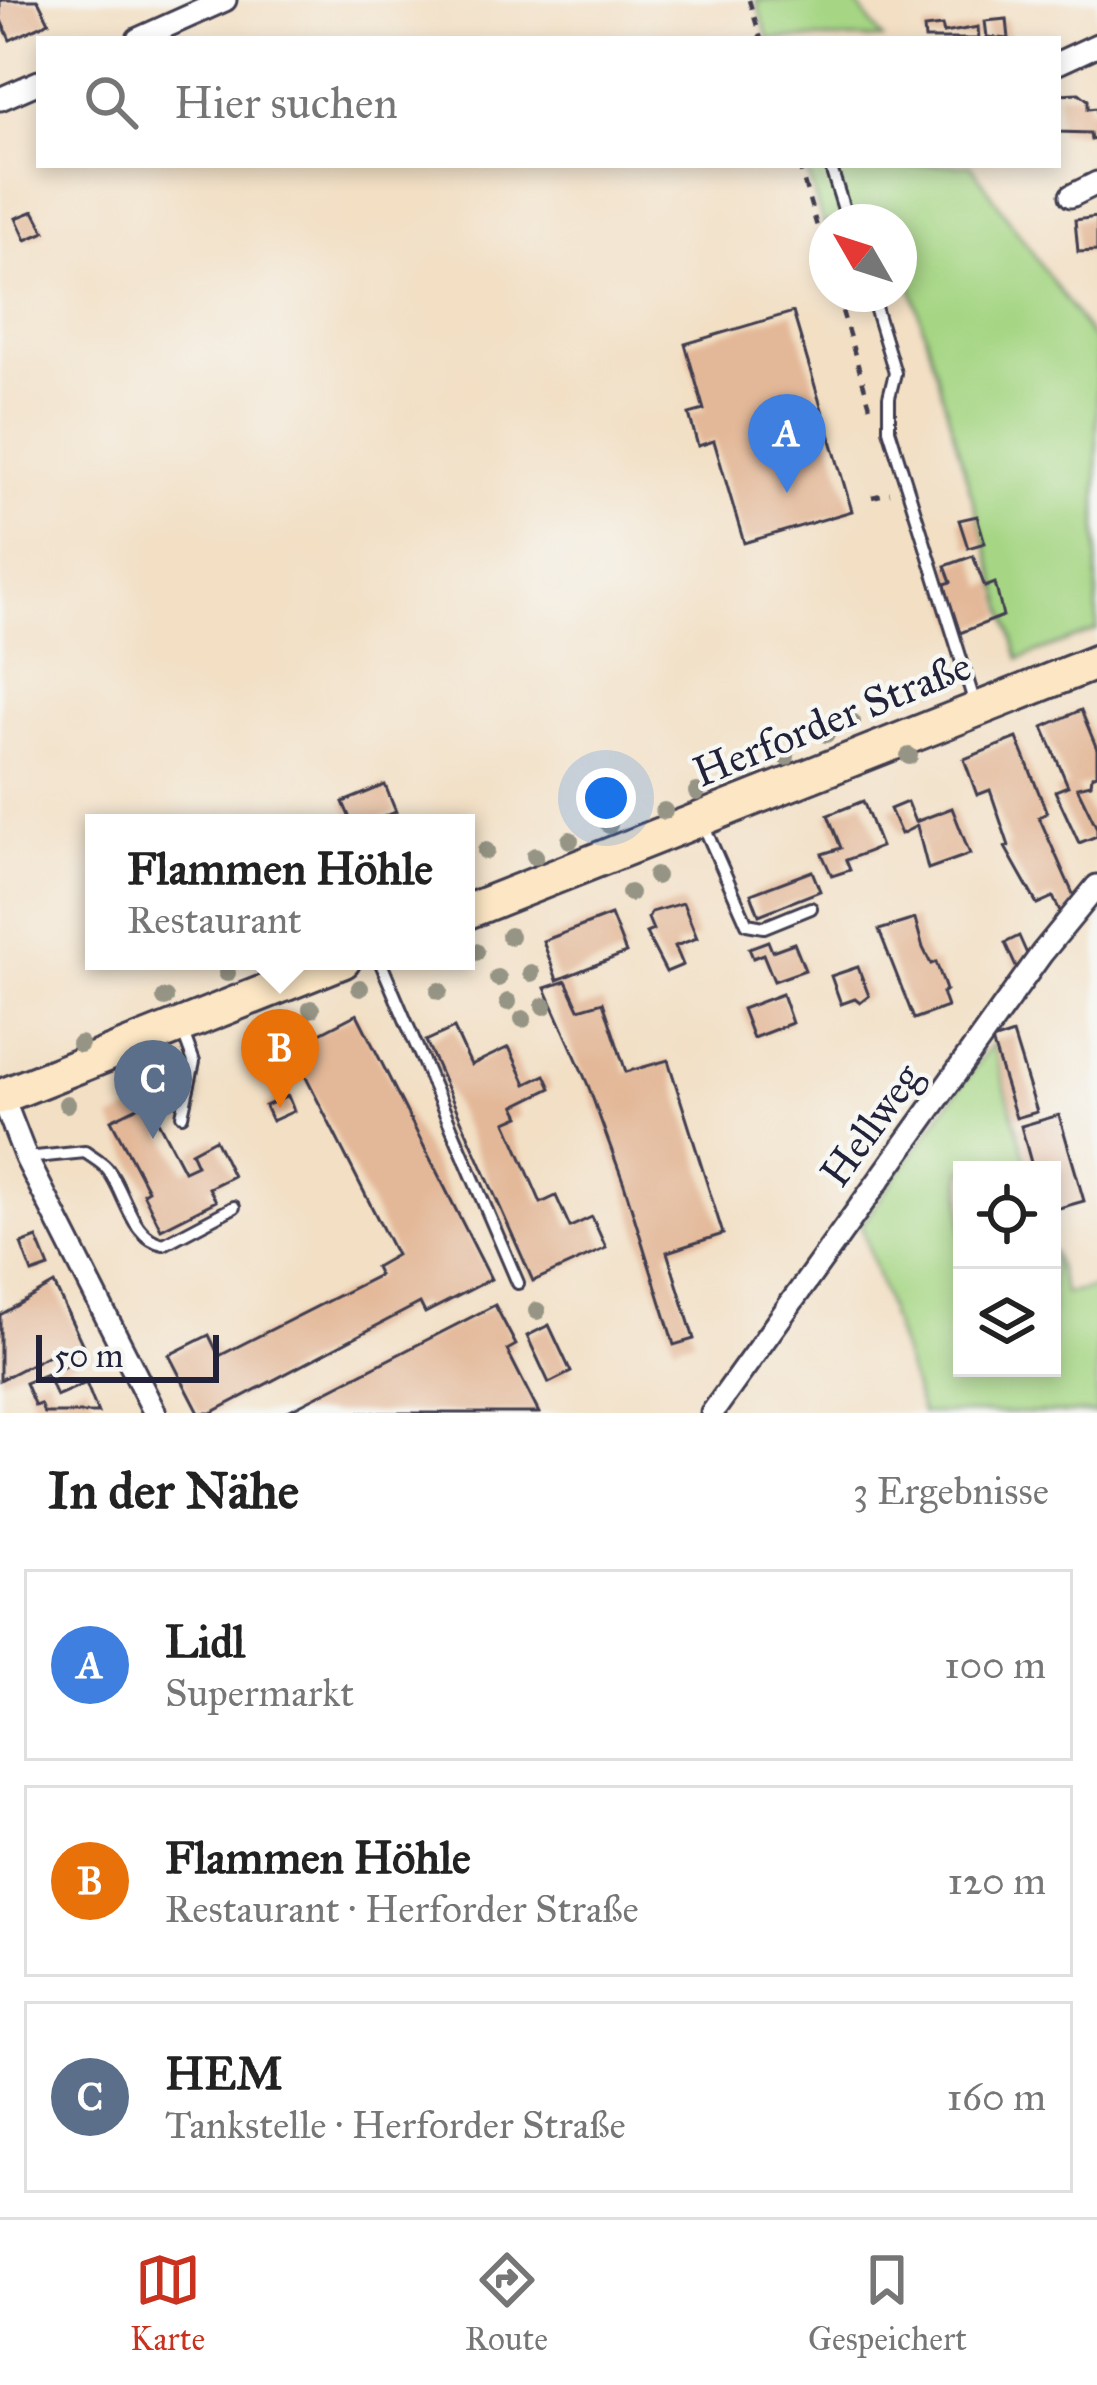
<!DOCTYPE html>
<html lang="de">
<head>
<meta charset="utf-8">
<style>
	:root { --surface:#fff; --page:#f2f2f2; --text:#222; --muted:#767676; --line:#e0e0e0; --accent:#c8321e }
	body { margin:0; font-family:"IM FELL Great Primer",serif; background:var(--page); color:var(--text) }
	.controls { position:absolute; right:36px; bottom:36px; display:grid; overflow:hidden; border-radius:0px; box-shadow:0 6px 18px #0003 }
	.controls button { width:108px; height:108px; display:grid; place-items:center; padding:0; border:0; border-bottom:3px solid var(--line); background:var(--surface); color:var(--text); font:60px sans-serif }
	.compass { position:absolute; left:809px; top:204px; width:108px; height:108px; border-radius:50%; background:var(--surface); box-shadow:0 6px 18px #0003; rotate:309deg }
	.scale { position:absolute; left:36px; bottom:30px; width:183px; box-sizing:border-box; padding-left:12px; border:6px solid #22223b; border-top:0; font-size:33px; line-height:42px; white-space:nowrap; color:#22223b; -webkit-text-stroke:9px #f6f6f2; paint-order:stroke }
	.you { position:absolute; left:606px; top:798px; width:42px; height:42px; margin:-30px; border:9px solid #fff; border-radius:50%; background:#1a73e8; box-shadow:0 0 0 18px #1a73e833 }
	.badge { display:grid; place-items:center; width:78px; height:78px; border-radius:50%; background:var(--accent); color:#fff; font-size:39px; font-weight:700 }
	.pin { position:absolute; translate:-50% -99px; filter:drop-shadow(0 3px 6px #0008) }
	.pin::after { content:''; position:absolute; top:63px; width:42px; height:36px; background:inherit; clip-path:polygon(0 0,100% 0,50% 100%) }
	.popup { position:absolute; left:85px; top:814px; width:390px; height:156px; box-sizing:border-box; display:grid; place-content:center; border-radius:0px; background:var(--surface); filter:drop-shadow(0 3px 9px #0005); font-size:39px; white-space:nowrap; color:var(--muted) }
	.popup b { font-size:45px; color:var(--text) }
	.popup::after { content:''; position:absolute; left:50%; top:100%; margin-left:-24px; border:24px solid transparent; border-top-color:var(--surface) }
	.list { margin:0; padding:0; list-style:none }
	h2 { display:flex; justify-content:space-between; align-items:center; height:156px; margin:0; padding:0 48px; font-size:51px }
	h2 small { font-size:39px; font-weight:400; color:var(--muted) }
	.list li { display:grid; grid-template-columns:78px 1fr auto; gap:36px; align-items:center; box-sizing:border-box; height:192px; margin:0 24px 24px; padding:0 24px; border:3px solid var(--line); border-radius:0px }
	.list b { display:block; font-size:45px; white-space:nowrap }
	.list p { margin:0; font-size:39px; white-space:nowrap; color:var(--muted) }
	.list em { font-size:39px; font-style:normal; color:var(--muted) }
	.icon { flex:none; width:66px; height:66px; fill:none; stroke:currentColor; stroke-width:2; stroke-linecap:round; stroke-linejoin:round }
	.map { position:relative; flex:none; width:1097px; height:1413px; overflow:hidden }
	.search { position:absolute; background:var(--surface); box-shadow:0 6px 18px #0003; left:36px; right:36px; top:36px; height:132px; display:flex; align-items:center; gap:30px; box-sizing:border-box; padding:0 42px; border-radius:0px; color:var(--muted); font-size:45px }
	.sheet { height:804px; background:var(--surface) }
	nav { display:flex; justify-content:space-around; align-items:center; box-sizing:border-box; height:168px; border-top:3px solid var(--line); background:var(--surface); font-size:33px; color:var(--muted) }
	nav a { display:grid; justify-items:center; gap:6px }
	nav .on { color:var(--accent) }
	.map>svg:first-child { display:block }
</style>
</head>
<body>
<div class="map">
<svg width="1097" height="1413" viewBox="0 0 1097 1413">
	<rect width="100%" height="100%" fill="#f6f6f2"/>
	<filter id="ink" filterUnits="userSpaceOnUse"><feTurbulence type="fractalNoise" baseFrequency=".00833" numOctaves="2"/><feDisplacementMap in="SourceGraphic" scale="24" xChannelSelector="R" yChannelSelector="G"/><feConvolveMatrix kernelMatrix="1 2 1 2 8 2 1 2 1" color-interpolation-filters="sRGB"/></filter>
	<filter id="wash" filterUnits="userSpaceOnUse"><feTurbulence type="fractalNoise" baseFrequency=".004" numOctaves="4" result="noise"/><feDisplacementMap in="SourceGraphic" scale="48" xChannelSelector="R" yChannelSelector="G"/><feGaussianBlur stdDeviation="2.7" result="paint"/><feColorMatrix in="noise" values="0 0 0 0 0 0 0 0 0 0 0 0 0 0 0 0 0 1.4 0 .05"/><feComposite in="paint" operator="in"/></filter>
	<g filter="url(#wash)">
		<rect width="100%" height="100%" fill="#f2dfc4"/>
		<g fill="#a6d684" stroke="#647c60" stroke-width="3">
			<polygon points="756,0 854,0 883,39 768,39"/>
			<polygon points="805,165 971,165 1097,345 1097,630 1019,659 908,275 899,278 899,222 827,222 827,237"/>
			<polygon points="992,1043 1029,1170 962,1170 962,1368 1052,1368 1052,1249 1065,1294 1097,1287 1097,1413 922,1413 861,1225"/>
		</g>
		<g id="blocks">
			<g fill="#e3b898">
				<polygon points="0,0 38,0 49,22 10,40 0,18"/>
				<polygon points="1007,19 1009,39 987,37 985,21"/>
				<polygon points="942,26 944,33 978,27 979,39 925,39 924,28"/>
				<polygon points="1079,93 1088,100 1088,109 1097,108 1097,139 1091,140 1090,133 1058,132 1058,94"/>
				<polygon points="34,211 45,232 26,240 16,218"/>
				<polygon points="1097,217 1097,251 1078,252 1075,220"/>
				<polygon points="793,312 852,511 744,543 714,441 698,446 689,414 704,410 685,344"/>
				<polygon points="977,516 985,543 968,548 959,520"/>
				<polygon points="973,556 985,587 995,583 1003,616 960,633 947,594 945,584 951,582 945,566"/>
				<polygon points="1081,710 1097,749 1097,774 1092,776 1091,784 1077,787 1097,828 1097,836 1079,843 1055,791 1068,786 1043,727"/>
				<polygon points="1017,738 1047,813 1039,817 1077,903 1064,919 1053,897 1037,904 1005,847 1009,846 990,790 977,795 964,759"/>
				<polygon points="385,785 396,812 368,823 352,823 343,802"/>
				<polygon points="863,801 881,847 846,860 850,870 832,876 822,854 841,848 828,815"/>
				<polygon points="907,802 915,822 952,808 970,854 928,869 917,826 901,834 890,809"/>
				<polygon points="812,871 820,891 759,915 751,894"/>
				<polygon points="683,903 697,938 675,946 683,965 666,972 646,933 653,930 648,918 651,912"/>
				<polygon points="611,915 626,953 557,980 543,941"/>
				<polygon points="915,919 923,948 931,964 936,962 946,990 942,993 947,1007 914,1019 879,930"/>
				<polygon points="1019,936 1030,961 1016,967 1005,943"/>
				<polygon points="768,941 772,951 794,943 805,970 774,981 763,954 753,958 749,948"/>
				<polygon points="858,967 869,996 860,1003 855,999 841,1004 831,976"/>
				<polygon points="566,981 579,1009 603,1002 626,1072 668,1060 723,1234 667,1252 694,1339 674,1345 624,1184 588,1085 545,988"/>
				<polygon points="782,994 792,1023 753,1038 742,1009"/>
				<polygon points="357,1014 491,1279 425,1313 420,1303 211,1413 199,1413 169,1355 209,1335 219,1356 379,1275 375,1267 396,1255 291,1048"/>
				<polygon points="454,1028 471,1065 509,1047 526,1084 545,1075 551,1088 515,1106 520,1116 506,1122 541,1203 556,1196 570,1227 592,1217 606,1248 533,1281 426,1041"/>
				<polygon points="1013,1034 1037,1112 1016,1118 992,1041"/>
				<polygon points="288,1096 294,1111 272,1121 265,1106"/>
				<polygon points="148,1102 184,1171 197,1165 191,1152 215,1139 233,1176 209,1188 216,1201 161,1229 143,1193 148,1190 111,1120"/>
				<polygon points="1059,1115 1084,1201 1052,1210 1052,1170 1033,1170 1021,1126"/>
				<polygon points="37,1238 49,1267 32,1273 21,1244"/>
				<polygon points="54,1284 88,1356 59,1369 51,1354 0,1380 0,1315"/>
				<polygon points="495,1305 516,1345 507,1350 539,1413 284,1413"/>
				<polygon points="549,1325 571,1372 549,1383 527,1336"/>
				<polygon points="47,1374 56,1396 86,1383 98,1413 44,1413 40,1404 35,1406 25,1383"/>
			</g>
		</g>
	</g>
	<g filter="url(#ink)">
		<use href="#blocks" fill-opacity="0" stroke="#413e50" stroke-width="3"/>
		<g fill="none" stroke-linecap="round" stroke-linejoin="round">
			<g stroke="#413e50" stroke-width="16">
				<g id="service">
					<polyline points="830,165 848,222"/>
					<polyline points="871,294 895,373 889,397 889,429 976,707"/>
					<polyline points="702,822 747,924 764,927 811,908"/>
					<polyline points="380,961 518,1283"/>
					<polyline points="182,1115 194,1062 183,1032"/>
					<path d="M26,1158L85,1152C93,1158 103,1163 108,1170C126,1193 131,1239 164,1244L234,1207"/>
				</g>
			</g>
			<g stroke="#413e50" stroke-width="27">
				<g id="minor">
					<polyline points="138,39 225,0"/>
					<polyline points="1058,63 1097,45"/>
					<polyline points="0,99 39,82"/>
					<polyline points="1071,196 1097,183"/>
					<polyline points="2,1096 26,1158 155,1413"/>
					<polyline points="712,1413 1042,953 1097,886"/>
				</g>
			</g>
			<g stroke="#413e50" stroke-width="39">
				<g id="secondary">
					<polyline points="466,912 1097,662"/>
					<polyline points="0,1097 343,961"/>
				</g>
			</g>
			<g stroke="#413e50" stroke-width="4.5" stroke-dasharray="9 9" stroke-linecap="butt">
				<polyline points="749,0 761,39"/>
				<polyline points="799,165 827,261"/>
				<polyline points="837,294 870,406"/>
				<polyline points="872,497 890,493"/>
			</g>
			<use href="#service" stroke="#fff" stroke-width="10"/>
			<use href="#minor" stroke="#fff" stroke-width="21"/>
			<use href="#secondary" stroke="#fce6c4" stroke-width="33"/>
		</g>
		<g fill="#969585">
			<circle cx="852" cy="722" r="9"/>
			<circle cx="826" cy="734" r="9"/>
			<circle cx="909" cy="756" r="9"/>
			<circle cx="786" cy="757" r="9"/>
			<circle cx="750" cy="765" r="9"/>
			<circle cx="697" cy="792" r="9"/>
			<circle cx="664" cy="811" r="9"/>
			<circle cx="609" cy="825" r="9"/>
			<circle cx="570" cy="840" r="9"/>
			<circle cx="486" cy="851" r="9"/>
			<circle cx="535" cy="856" r="9"/>
			<circle cx="656" cy="876" r="9"/>
			<circle cx="630" cy="893" r="9"/>
			<circle cx="510" cy="936" r="9"/>
			<circle cx="476" cy="952" r="9"/>
			<circle cx="227" cy="973" r="9"/>
			<circle cx="531" cy="973" r="9"/>
			<circle cx="498" cy="978" r="9"/>
			<circle cx="360" cy="988" r="9"/>
			<circle cx="439" cy="991" r="9"/>
			<circle cx="165" cy="998" r="9"/>
			<circle cx="508" cy="1002" r="9"/>
			<circle cx="544" cy="1006" r="9"/>
			<circle cx="311" cy="1009" r="9"/>
			<circle cx="523" cy="1019" r="9"/>
			<circle cx="274" cy="1025" r="9"/>
			<circle cx="80" cy="1044" r="9"/>
			<circle cx="168" cy="1069" r="9"/>
			<circle cx="67" cy="1104" r="9"/>
			<circle cx="537" cy="1311" r="9"/>
		</g>
	</g>
	<g text-anchor="middle" dominant-baseline="central" stroke-width="9" stroke-linejoin="round" paint-order="stroke">
		<g font-size="42" fill="#22223b" stroke="#f6f6f2">
			<text transform="translate(832 719) rotate(-22)">Herforder Straße</text>
			<text transform="translate(871 1125) rotate(-54)">Hellweg</text>
		</g>
	</g>
</svg>
<div class="controls">
<button><svg class="icon" aria-label="locate" viewBox="0 0 24 24"><circle cx="12" cy="12" r="6"/><path d="M12 2v4M12 18v4M2 12h4M18 12h4"/></svg></button>
<button><svg class="icon" aria-label="layers" viewBox="0 0 24 24"><path d="M12 4l9 5-9 5-9-5zM3 14l9 5 9-5"/></svg></button>
</div>
<svg class="compass" viewBox="-18 -18 36 36"><path d="M0-13l5 13h-10z" fill="#e53935"/><path d="M0 13l5-13h-10z" fill="#767676"/></svg>
<div class="scale">50 m</div>
<div class="you"></div>
<div class="pin badge" style="left:787px;top:493px;background:#3f7fe0">A</div>
<div class="pin badge" style="left:280px;top:1108px;background:#e8710a">B</div>
<div class="popup"><b>Flammen Höhle</b>Restaurant</div>
<div class="pin badge" style="left:153px;top:1139px;background:#5c6f8a">C</div>
<div class="search"><svg class="icon" aria-label="search" viewBox="0 0 24 24"><circle cx="10" cy="10" r="6"/><path d="M15 15l6 6"/></svg>Hier suchen</div>
</div>
<section class="sheet">
<h2>In der Nähe<small>3 Ergebnisse</small></h2>
<ul class="list">
<li><span class="badge" style="background:#3f7fe0">A</span><div><b>Lidl</b><p>Supermarkt</p></div><em>100 m</em></li>
<li><span class="badge" style="background:#e8710a">B</span><div><b>Flammen Höhle</b><p>Restaurant · Herforder Straße</p></div><em>120 m</em></li>
<li><span class="badge" style="background:#5c6f8a">C</span><div><b>HEM</b><p>Tankstelle · Herforder Straße</p></div><em>160 m</em></li>
</ul>
</section>
<nav>
<a class="on"><svg class="icon" aria-label="map" viewBox="0 0 24 24"><path d="M3 6l6-2 6 2 6-2v14l-6 2-6-2-6 2zM9 4v14M15 6v14"/></svg>Karte</a>
<a><svg class="icon" aria-label="directions" viewBox="0 0 24 24"><path d="M12 3l9 9-9 9-9-9zM9 14v-3h6M13 9l2 2-2 2"/></svg>Route</a>
<a><svg class="icon" aria-label="saved" viewBox="0 0 24 24"><path d="M7 4h10v16l-5-4-5 4z"/></svg>Gespeichert</a>
</nav>
</body>
</html>
